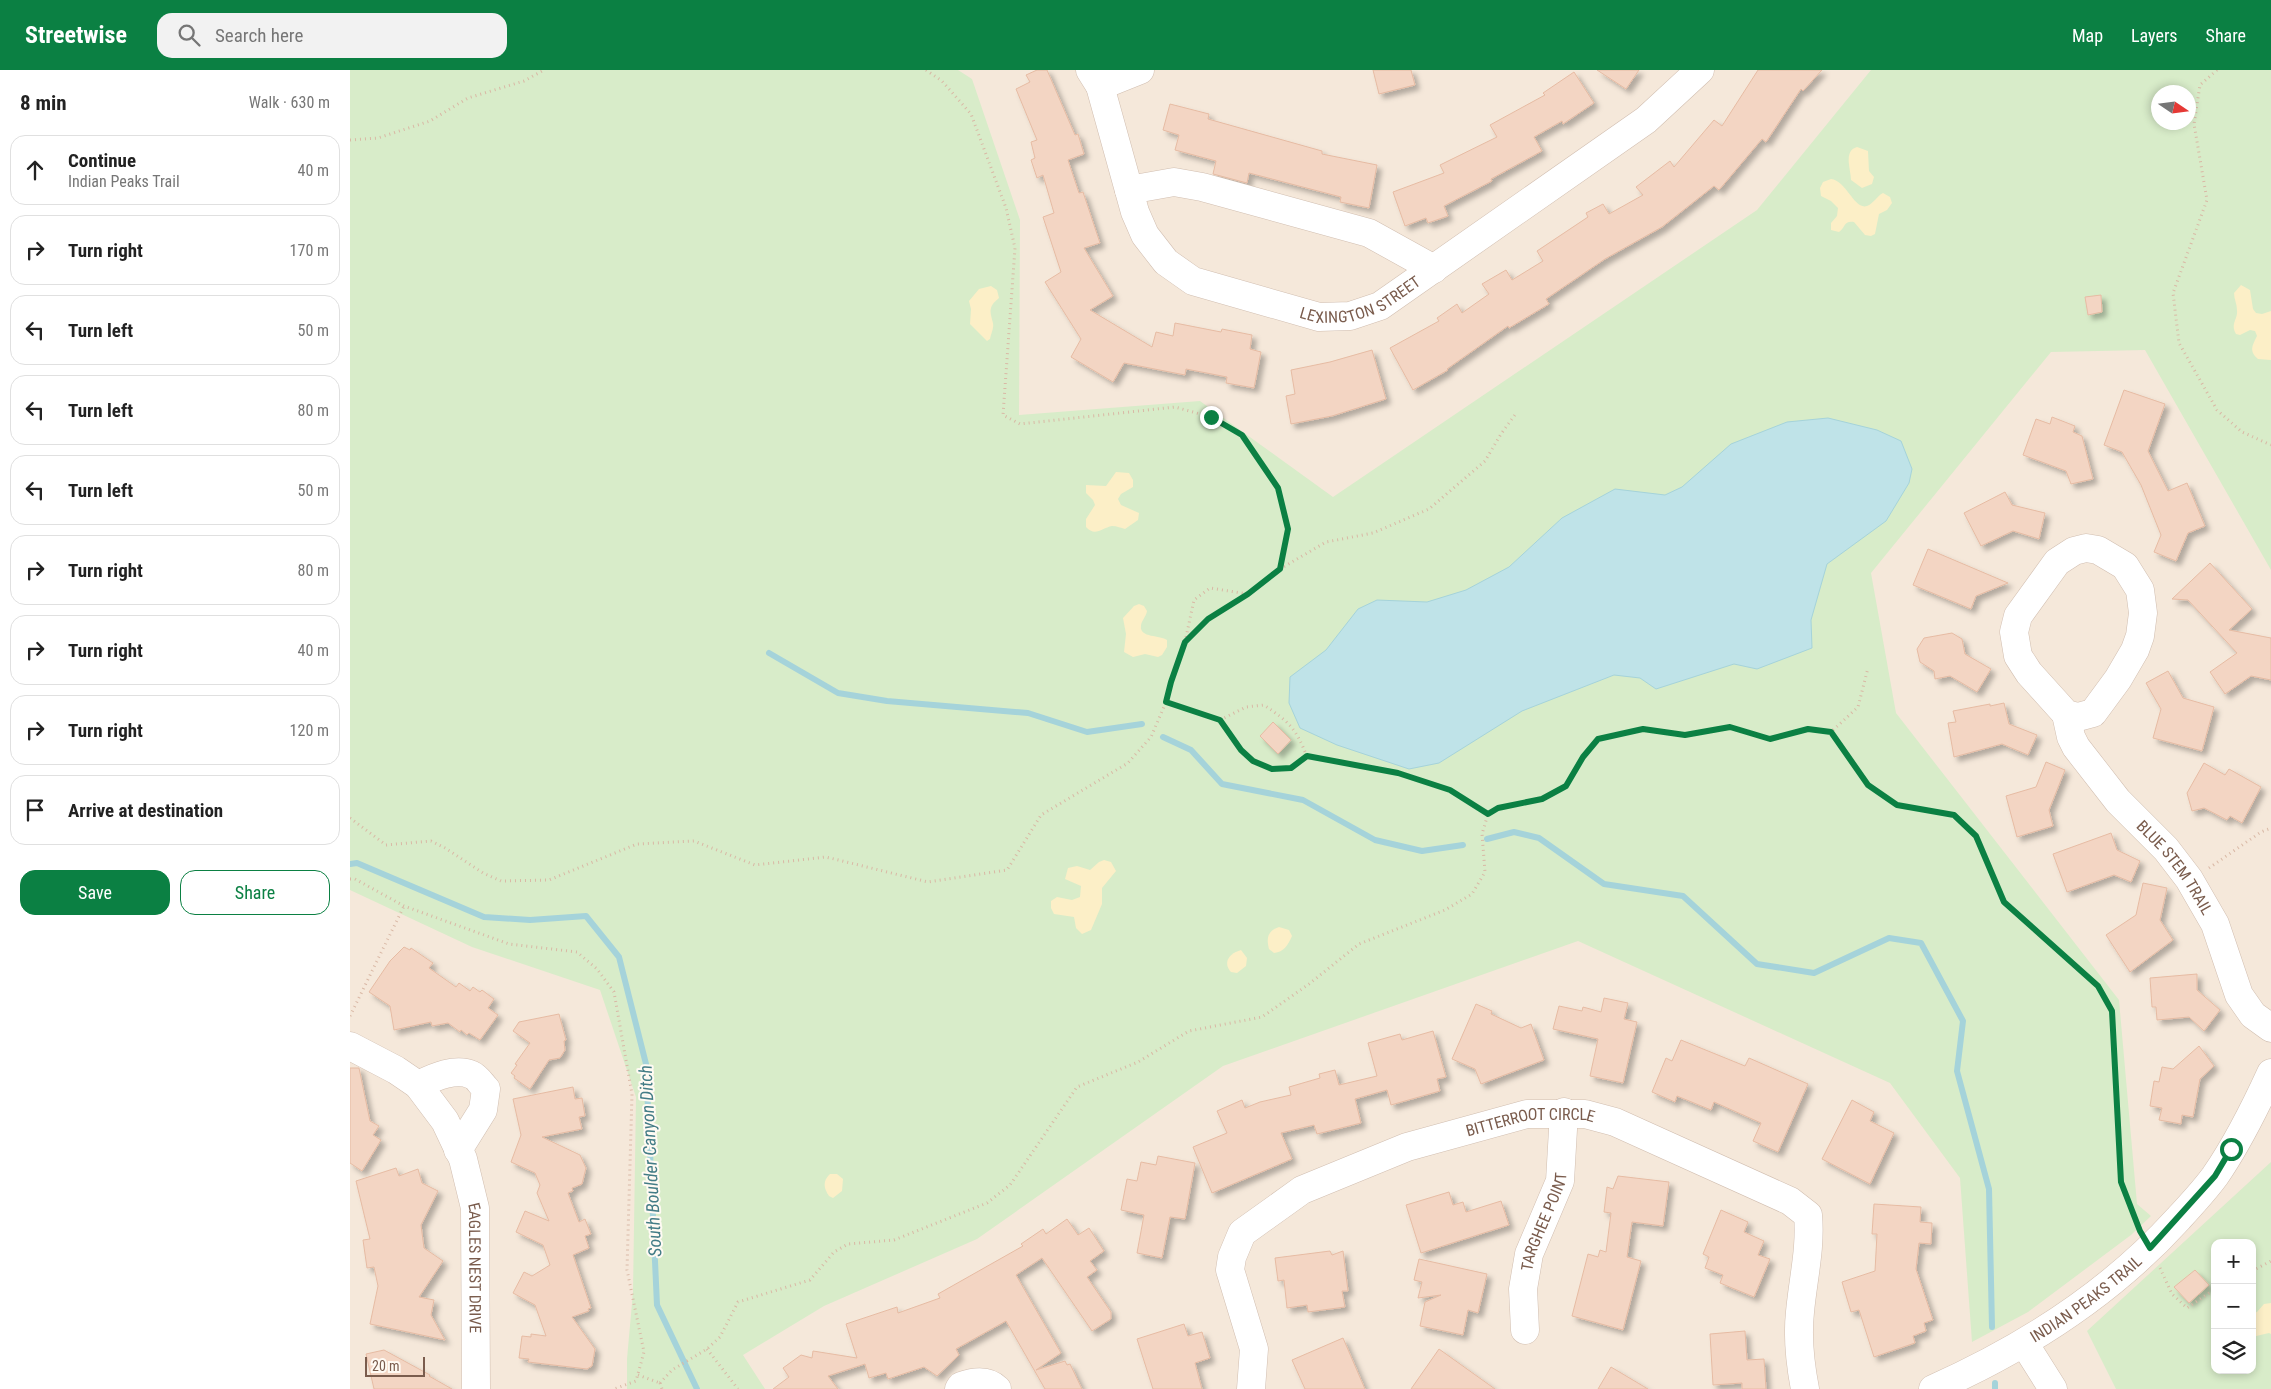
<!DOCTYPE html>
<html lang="en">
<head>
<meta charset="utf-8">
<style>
	:root { --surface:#fff; --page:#f2f2f2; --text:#222; --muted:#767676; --line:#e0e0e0; --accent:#0b8043 }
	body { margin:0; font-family:"Roboto Condensed",sans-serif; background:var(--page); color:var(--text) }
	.controls { position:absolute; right:15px; bottom:15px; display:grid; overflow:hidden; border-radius:10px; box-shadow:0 2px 8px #0003 }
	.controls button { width:45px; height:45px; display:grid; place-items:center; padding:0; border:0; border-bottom:1px solid var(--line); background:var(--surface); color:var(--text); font:25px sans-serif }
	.compass { position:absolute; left:1801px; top:15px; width:45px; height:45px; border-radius:50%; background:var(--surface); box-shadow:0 2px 8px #0003; rotate:103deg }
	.scale { position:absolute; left:15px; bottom:12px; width:60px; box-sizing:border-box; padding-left:5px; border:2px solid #7a5c4d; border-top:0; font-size:14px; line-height:18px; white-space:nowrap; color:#7a5c4d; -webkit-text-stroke:4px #fffaf3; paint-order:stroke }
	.stop { position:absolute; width:15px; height:15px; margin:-11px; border:4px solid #0b8043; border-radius:50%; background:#fff }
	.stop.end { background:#0b8043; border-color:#fff; box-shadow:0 1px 5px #0008 }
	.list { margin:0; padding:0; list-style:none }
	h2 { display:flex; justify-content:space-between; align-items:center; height:65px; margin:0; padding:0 20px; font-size:21px }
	h2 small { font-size:16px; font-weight:400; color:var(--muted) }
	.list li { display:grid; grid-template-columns:32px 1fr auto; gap:15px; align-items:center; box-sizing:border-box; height:70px; margin:0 10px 10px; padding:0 10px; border:1px solid var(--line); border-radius:15px }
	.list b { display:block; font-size:19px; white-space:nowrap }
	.list p { margin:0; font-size:16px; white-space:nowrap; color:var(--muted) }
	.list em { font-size:16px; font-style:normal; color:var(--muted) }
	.actions { display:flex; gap:10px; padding:15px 20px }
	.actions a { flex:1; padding:11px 0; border:1px solid var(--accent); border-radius:15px; text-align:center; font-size:18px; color:var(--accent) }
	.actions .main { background:var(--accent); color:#fff }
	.icon { flex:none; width:28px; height:28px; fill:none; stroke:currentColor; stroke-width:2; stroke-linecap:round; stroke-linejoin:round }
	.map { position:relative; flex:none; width:1921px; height:1319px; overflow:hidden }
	header { display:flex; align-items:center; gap:30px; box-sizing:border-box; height:70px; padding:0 25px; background:var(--accent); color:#fff }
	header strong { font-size:24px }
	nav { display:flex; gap:28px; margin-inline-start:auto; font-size:18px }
	.search { width:350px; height:45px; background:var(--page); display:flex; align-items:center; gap:12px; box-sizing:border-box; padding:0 18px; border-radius:15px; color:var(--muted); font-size:19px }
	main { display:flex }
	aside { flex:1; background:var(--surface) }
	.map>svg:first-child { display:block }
</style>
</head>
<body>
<header>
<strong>Streetwise</strong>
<div class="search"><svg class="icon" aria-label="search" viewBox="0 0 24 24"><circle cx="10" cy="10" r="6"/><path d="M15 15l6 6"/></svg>Search here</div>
<nav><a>Map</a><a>Layers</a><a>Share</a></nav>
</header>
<main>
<aside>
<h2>8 min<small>Walk · 630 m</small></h2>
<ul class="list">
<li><svg class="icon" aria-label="ahead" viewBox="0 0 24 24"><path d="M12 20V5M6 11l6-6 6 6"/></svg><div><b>Continue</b><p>Indian Peaks Trail</p></div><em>40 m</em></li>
<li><svg class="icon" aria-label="right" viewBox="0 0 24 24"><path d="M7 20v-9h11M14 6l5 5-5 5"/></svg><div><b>Turn right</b></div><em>170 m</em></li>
<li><svg class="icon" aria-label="left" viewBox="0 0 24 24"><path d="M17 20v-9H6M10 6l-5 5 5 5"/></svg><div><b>Turn left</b></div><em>50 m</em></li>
<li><svg class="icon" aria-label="left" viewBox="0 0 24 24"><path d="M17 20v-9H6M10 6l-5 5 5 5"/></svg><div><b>Turn left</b></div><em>80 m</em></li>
<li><svg class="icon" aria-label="left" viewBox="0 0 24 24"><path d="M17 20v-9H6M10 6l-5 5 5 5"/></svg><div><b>Turn left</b></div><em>50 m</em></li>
<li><svg class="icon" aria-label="right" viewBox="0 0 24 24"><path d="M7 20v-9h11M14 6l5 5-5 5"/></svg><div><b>Turn right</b></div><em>80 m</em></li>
<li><svg class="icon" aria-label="right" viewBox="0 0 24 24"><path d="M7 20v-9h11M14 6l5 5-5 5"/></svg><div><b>Turn right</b></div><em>40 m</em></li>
<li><svg class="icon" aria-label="right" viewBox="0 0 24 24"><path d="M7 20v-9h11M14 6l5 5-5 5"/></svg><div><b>Turn right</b></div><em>120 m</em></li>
<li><svg class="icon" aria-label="arrive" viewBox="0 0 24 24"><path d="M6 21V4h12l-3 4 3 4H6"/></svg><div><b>Arrive at destination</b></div></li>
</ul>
<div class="actions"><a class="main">Save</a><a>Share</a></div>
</aside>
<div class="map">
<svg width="1921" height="1319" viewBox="0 0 1921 1319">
	<defs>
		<filter id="shadow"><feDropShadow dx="4.5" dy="4.5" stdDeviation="2.5" flood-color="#0004"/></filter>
	</defs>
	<rect width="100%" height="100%" fill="#fdf6ec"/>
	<path fill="#f5e8da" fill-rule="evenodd" d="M0,0H1921V1319H0ZM1808,22H1838V52H1808ZM1865,1173H1902V1300H1865Z"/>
	<g fill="#d8ecc9" fill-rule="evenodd">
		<path d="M0,0H608L622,9L670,150L669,345L850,331L983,427L1407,140L1521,0H1921V500L1795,280L1701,282L1521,503L1546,643L1769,930L1787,1134L1801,1146L1781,1165L1678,1242L1622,1272L1610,1108L1540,1013L1228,871L873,996L627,1169L474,1236L393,1285L415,1319H277V1289L283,1222L286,1027L250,920L122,877L0,820ZM1808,22H1838V52H1808Z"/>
		<path d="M1921,1092V1319H1766L1737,1261ZM1865,1173H1902V1300H1865Z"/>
	</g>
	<g fill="#fcefc7">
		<path d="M1507,77L1518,81L1519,101L1524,107L1522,114L1512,118L1501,110C1501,99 1493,81 1507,77Z"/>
		<path d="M1481,109C1497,111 1504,140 1517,136C1523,134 1527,126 1533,123L1540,127L1542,133L1537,140L1529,144L1525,164L1521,166L1515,165L1504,152C1494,150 1495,158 1489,162L1481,160V153L1487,146L1488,138L1481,131L1471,126L1470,118L1473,112Z"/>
		<path d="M1891,215L1900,220L1903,239L1906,243L1912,244L1921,241V290L1908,289C1899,281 1902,276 1907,266L1905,261L1900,260L1890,265L1886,264C1880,253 1888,250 1887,240C1887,234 1884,229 1884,223Z"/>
		<path d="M641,216L647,220L649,228C638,237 640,241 643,253C644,258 641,264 640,269L637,271L620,254L621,239L619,231L629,219Z"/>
		<path d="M766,402L779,403L783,410V417L771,424L768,429L771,435L789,443L788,450L775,459C771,458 767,456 762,456C752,458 745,467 736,457V449L745,435L743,430L736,423V415L756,416Z"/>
		<path d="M789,534L794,536L797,541C796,547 791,551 791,556C789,568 811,565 817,570V577L812,585L808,587L795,584L783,587L774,582L776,564L773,548L784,536Z"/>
		<polygon points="754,790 761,792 766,801 752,818 752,834 741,860 732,864 726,858 724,847 704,844 701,838 701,831 707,827 722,830 730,827 731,816 715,809 718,798 727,796 740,800 749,792"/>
		<path d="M929,857L939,860L942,866C938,875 934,882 924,883L919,879C916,867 918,861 929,857Z"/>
		<path d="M891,880L897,888L896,896L887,903L881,902C872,892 880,883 891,880Z"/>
		<path d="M480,1104H487L493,1109L492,1121L483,1128L479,1126C474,1119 472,1111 480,1104Z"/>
		<polygon points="1921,1233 1921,1264 1919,1263 1902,1267 1902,1243 1907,1242 1914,1234"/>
	</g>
	<polygon fill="#bfe3e8" stroke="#a5d3da" points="1478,348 1527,360 1551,371 1562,399 1559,413 1536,451 1477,494 1461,550 1462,578 1407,599 1384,594 1306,619 1290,608 1264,605 1172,641 1089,693 1059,699 987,675 950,658 939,633 940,607 976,580 1008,539 1027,530 1077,532 1116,520 1159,497 1212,448 1265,419 1315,425 1332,417 1381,374 1437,352"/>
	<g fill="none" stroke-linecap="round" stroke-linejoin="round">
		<g stroke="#a5d3da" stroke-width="6">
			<polyline points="419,583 488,623 537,631 678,643 737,662 792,654"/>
			<polyline points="813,667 841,680 872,714 953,730 1025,770 1072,781 1113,775"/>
			<polyline points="1137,769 1164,762 1189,768 1254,814 1333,826 1407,894 1464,903 1539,868 1571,873 1613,951 1607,1001 1639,1119 1642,1257"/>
			<polyline points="0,794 7,793 134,847 180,850 236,846 269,887 296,994 307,1235 347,1319"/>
			<polyline points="1645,1313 1645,1319"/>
		</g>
	</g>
	<g fill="#f3d5c3" stroke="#e6bba3" filter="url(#shadow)">
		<polygon points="687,0 697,0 725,65 728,64 734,84 718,90 729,123 733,122 750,173 734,178 763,226 740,240 802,277 806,262 823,266 825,253 871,262 872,259 902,265 900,279 911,282 904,318 876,313 877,307 836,299 835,305 774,293 763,312 721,287 731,269 695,212 711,202 693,147 704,143 693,105 687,108 681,90 685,88 681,72 687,70 666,19 680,12 676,5"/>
		<polygon points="1023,0 1061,0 1065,15 1029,24"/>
		<polygon points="1247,0 1289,0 1276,19"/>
		<polygon points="1408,0 1472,0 1453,21 1451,19 1416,72 1412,69 1369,120 1364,116 1312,157 1255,189 1196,229 1199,234 1159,258 1158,256 1097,299 1098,300 1063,320 1040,278 1089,251 1087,248 1107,234 1112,243 1139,224 1132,214 1156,200 1162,210 1193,191 1187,181 1238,147 1236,143 1253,134 1259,144 1293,125 1286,117 1320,91 1324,97 1364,50 1372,56"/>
		<polygon points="1224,2 1244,33 1213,54 1212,51 1184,67 1192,81 1141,109 1142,111 1094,136 1098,146 1078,153 1076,148 1055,156 1043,122 1094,103 1090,95 1147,67 1140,55 1195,25 1193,23"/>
		<polygon points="820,34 859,44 858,49 972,81 972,84 1027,95 1019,138 990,132 991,127 899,103 897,113 863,104 866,91 825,80 829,65 813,60"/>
		<polygon points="1751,225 1752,242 1738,245 1735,227"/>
		<polygon points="1022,280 1036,329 982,346 941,354 936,326 945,324 941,300 980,292"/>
		<polygon points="1774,320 1815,334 1798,381 1818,421 1837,413 1855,456 1838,463 1826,491 1804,482 1811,465 1791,415 1772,382 1754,375"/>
		<polygon points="1702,347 1725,356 1723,362 1732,366 1743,409 1721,414 1716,401 1673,385 1686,349 1700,354"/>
		<polygon points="1655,422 1662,435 1695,443 1689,469 1663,461 1631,476 1614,443"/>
		<polygon points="1578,479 1658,513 1626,526 1621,539 1563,515"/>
		<polygon points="1860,493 1902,539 1879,560 1921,568 1921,610 1901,606 1875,624 1860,602 1887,583 1838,530 1822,529"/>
		<polygon points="1602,563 1612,569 1615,584 1641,599 1627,622 1600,606 1585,609 1584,601 1570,592 1567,579 1574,568"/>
		<polygon points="1818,601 1833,628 1864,637 1852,681 1803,668 1811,639 1796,613"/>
		<polygon points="1654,633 1659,654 1687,665 1678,685 1652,674 1604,687 1598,653 1606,652 1603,641 1640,634 1640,636"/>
		<polygon points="923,652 941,670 928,684 910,666"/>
		<polygon points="1696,692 1715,700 1699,740 1703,756 1667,767 1656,726 1686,717"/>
		<polygon points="1854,693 1875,705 1879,699 1911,717 1892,753 1880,746 1877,750 1854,738 1842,741 1837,723"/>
		<polygon points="1761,763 1767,780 1790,791 1781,812 1764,805 1717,822 1703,784"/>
		<polygon points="1793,813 1817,818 1810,850 1823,870 1780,902 1756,865 1786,845"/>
		<polygon points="54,877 60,880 61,878 83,893 79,898 106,917 109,913 120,921 123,917 130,922 132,920 144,929 138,938 148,945 130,970 119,963 117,965 111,960 110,962 98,953 82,956 81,952 44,960 40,936 19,922 40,891"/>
		<polygon points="1847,904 1847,920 1870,940 1854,961 1839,947 1807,950 1806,937 1802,937 1800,908"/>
		<polygon points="1254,928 1278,933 1274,949 1287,952 1273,1013 1240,1006 1248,969 1203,959 1209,936 1232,941 1233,937 1251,942"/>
		<polygon points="1126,934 1142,941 1141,944 1171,958 1181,954 1194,990 1131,1014 1125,999 1102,989"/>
		<polygon points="209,944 216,970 214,971 215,980 210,988 199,990 180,1019 164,1008 165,1006 161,1003 167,995 165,994 180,973 163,961 169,952"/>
		<polygon points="1083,961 1096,1007 1087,1009 1090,1021 1041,1035 1037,1020 1005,1029 1011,1053 967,1064 964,1055 931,1063 942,1089 862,1123 843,1077 877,1063 867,1041 892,1030 895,1038 910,1032 941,1025 939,1017 970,1008 969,1004 985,1000 989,1015 1027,1006 1018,973 1050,964 1052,970"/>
		<polygon points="1331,970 1395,996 1399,988 1458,1014 1428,1082 1403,1071 1411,1053 1364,1032 1361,1040 1327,1026 1325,1032 1302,1022 1316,988 1322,991"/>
		<polygon points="1849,976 1864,996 1850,1009 1843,1047 1832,1045 1831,1054 1809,1050 1812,1038 1800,1036 1804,1011 1809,1012 1812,997 1823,999"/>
		<polygon points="0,998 9,998 20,1051 29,1056 23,1065 31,1070 12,1101 0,1093"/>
		<polygon points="223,1017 225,1029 232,1028 235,1046 229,1047 232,1059 192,1067 230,1085 236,1098 232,1114 222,1118 223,1121 218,1123 229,1152 235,1149 241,1164 235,1166 239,1178 223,1185 241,1238 238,1239 239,1241 222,1247 245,1279 242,1296 237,1299 178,1292 179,1289 169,1288 172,1266 181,1267 181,1264 196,1266 185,1235 163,1223 174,1202 182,1206 200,1195 193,1175 166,1162 175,1141 199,1151 187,1123 190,1115 185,1103 161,1092 171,1065 163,1029"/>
		<polygon points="1502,1030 1524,1042 1520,1051 1544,1063 1520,1114 1472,1089"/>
		<polygon points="808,1086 845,1093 835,1149 820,1147 812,1188 787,1183 794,1145 771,1140 777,1109 787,1111 791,1092 806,1095"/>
		<polygon points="46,1098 49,1106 68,1099 72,1113 88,1121 71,1155 74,1178 93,1191 69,1227 84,1230 81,1245 95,1270 20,1254 28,1216 24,1197 17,1198 13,1170 20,1169 6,1111"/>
		<polygon points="1268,1106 1319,1112 1313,1156 1282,1152 1277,1187 1291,1191 1273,1260 1222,1246 1238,1184 1248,1187 1250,1180 1256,1182 1261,1143 1254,1142 1257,1117 1263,1119"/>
		<polygon points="1099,1122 1103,1135 1113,1132 1116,1142 1151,1131 1159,1155 1071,1183 1056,1135"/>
		<polygon points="1524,1134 1571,1137 1570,1152 1582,1153 1581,1174 1569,1173 1566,1199 1583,1250 1574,1253 1576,1261 1563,1266 1565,1273 1524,1287 1509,1240 1501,1242 1492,1212 1525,1201 1527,1164 1522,1164"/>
		<polygon points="1371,1140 1398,1152 1394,1162 1414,1171 1408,1185 1420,1189 1404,1227 1370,1213 1373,1205 1355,1198 1359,1187 1353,1184"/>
		<polygon points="717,1149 728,1165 739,1158 754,1181 740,1191 747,1200 737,1207 761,1242 761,1249 742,1261 692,1188 666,1205 711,1283 686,1300 715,1291 717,1295 720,1294 732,1319 695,1319 656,1251 606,1279 609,1285 587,1306 574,1297 538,1309 536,1303 519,1308 515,1294 478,1306 488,1319 423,1319 439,1307 433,1298 451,1285 462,1288 463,1281 507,1288 496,1254 547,1237 548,1243 590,1228 588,1224 673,1176 671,1174 693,1159 696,1164"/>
		<polygon points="980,1181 982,1185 993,1181 998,1221 992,1221 995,1237 958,1242 957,1235 937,1238 934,1210 928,1211 925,1188"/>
		<polygon points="1069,1189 1137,1204 1128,1243 1118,1240 1113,1265 1070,1256 1075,1232 1091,1225 1068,1228 1072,1212 1064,1210"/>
		<polygon points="1845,1200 1859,1215 1839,1233 1824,1217"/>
		<polygon points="834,1254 838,1266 852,1262 860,1288 845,1293 852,1319 803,1319 787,1269"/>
		<polygon points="1395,1261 1397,1290 1414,1289 1416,1319 1392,1319 1392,1313 1363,1315 1360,1264"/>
		<polygon points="993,1268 1015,1319 955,1319 942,1290"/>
		<polygon points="1089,1279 1145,1319 1061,1319"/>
		<polygon points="34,1280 80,1305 79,1306 102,1319 24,1319 16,1284"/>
		<polygon points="1261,1297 1298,1319 1248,1319"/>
	</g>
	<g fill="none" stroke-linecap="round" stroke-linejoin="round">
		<g stroke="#d1beb0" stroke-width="29">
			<g id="minor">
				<path id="s1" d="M740,0L750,16L785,142L795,165L816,192L843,211L969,247L1000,246L1030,236L1296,50L1350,0"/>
				<polyline points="750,16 790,0"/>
				<polyline points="779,120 824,112 852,117 1019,163 1084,199"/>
				<polygon points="1736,478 1748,480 1775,496 1790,520 1793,543 1790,566 1785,580 1768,609 1743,643 1728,647 1716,644 1679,603 1668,586 1664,562 1668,546 1707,492 1724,481"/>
				<path id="s2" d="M1716,644L1721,667L1726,677L1768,731L1816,779L1839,809L1865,854L1889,925L1903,945L1921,958"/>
				<path id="s3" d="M0,976L46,1000L68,1015L95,1051L113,1089L125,1138L126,1319"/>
				<path d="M68,1015C83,1008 105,997 122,1005C127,1007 132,1015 136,1019L133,1040L108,1080"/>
				<path id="s4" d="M1175,1260L1173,1219L1179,1184L1210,1111L1214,1042"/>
				<polyline points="1674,1273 1703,1319"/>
				<path d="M609,1319L611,1316C623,1312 637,1309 647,1319"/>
				<path id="s5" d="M901,1319L904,1279L880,1200L882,1187L892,1163L952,1120L1057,1077L1177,1044H1235L1265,1052L1440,1131L1458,1145C1461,1178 1453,1209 1450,1242C1447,1269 1450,1293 1455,1319"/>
				<path id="s6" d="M1583,1319C1675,1278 1760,1224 1828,1149C1840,1136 1854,1121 1865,1106C1887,1074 1905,1038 1921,1003"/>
			</g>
		</g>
		<g stroke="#d9b8a5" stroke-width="3" stroke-dasharray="1 4" stroke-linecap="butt">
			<polyline points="576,0 592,11 621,44 656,138 665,178 653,345 670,354 825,337 861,347 892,365 929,418 938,459 931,498"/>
			<polyline points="1867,0 1850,15 1844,54 1857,130 1823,223 1829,273 1867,340 1892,362 1921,375"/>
			<polyline points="0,70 28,68 80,51 118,28 174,11 194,0"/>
			<polyline points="835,572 844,530 860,518 898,524"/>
			<polyline points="816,632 870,650 891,680 903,691 922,699 941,698 957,687 1048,703 1100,720 1138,744"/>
			<path d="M870,650L896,637L914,635C939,652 946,658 957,687"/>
			<polyline points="1481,662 1518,715 1547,735 1605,745 1626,765 1653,832 1748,916 1761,941 1771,1112 1789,1157"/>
			<polyline points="0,748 36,775 81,771 95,778 133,803 151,811 199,810 287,774 344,771 405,795 476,787 578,812 657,800 691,745 778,693 801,667 816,632 821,612 835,572 858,549 899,524 930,499 976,472 1023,463 1079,439 1135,391 1151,364 1167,342"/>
			<polyline points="1859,798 1911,762 1921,758"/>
			<polyline points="0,809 5,809 54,836 159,874 227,882 247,899 264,922 282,1024 277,1200 294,1282 286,1311 264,1319"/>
			<polyline points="0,946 54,836"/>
			<polyline points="1810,1198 1822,1224 1837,1238 1865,1219"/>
			<polyline points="1902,1201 1921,1191"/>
			<polyline points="357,1279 388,1319"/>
			<polyline points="288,1305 310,1313"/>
			<polyline points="310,1313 322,1300 357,1279 370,1267 388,1232 460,1210 484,1182 498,1174 544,1170 637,1133 660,1115 727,1017 788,992 839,961 912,947 959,914 1009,874 1095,840 1122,824 1135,802 1132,764 1138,744 1148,738 1192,729 1216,716 1233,687 1248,669 1293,659 1335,665 1379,657 1420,669 1457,659 1481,662 1508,637 1518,598"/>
			<polyline points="310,1313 312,1319"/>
		</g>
		<use href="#minor" stroke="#fff" stroke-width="28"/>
	</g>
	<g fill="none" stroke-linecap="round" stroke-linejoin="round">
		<polyline stroke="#0b8043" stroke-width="6" points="861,347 892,365 928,418 938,459 930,499 898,524 858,549 835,572 821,612 816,632 870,650 891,680 903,691 922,699 941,698 957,686 1048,703 1100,720 1138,744 1148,738 1192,729 1216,716 1233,687 1248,669 1293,659 1335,665 1380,657 1420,669 1458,659 1481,662 1518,715 1547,735 1604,745 1626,766 1654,832 1748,916 1762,941 1771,1112 1790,1161 1800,1178 1865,1106 1881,1079"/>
	</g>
	<g text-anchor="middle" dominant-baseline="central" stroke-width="4" stroke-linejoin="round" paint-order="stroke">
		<g font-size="16" fill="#7a5c4d" stroke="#fffaf3">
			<text stroke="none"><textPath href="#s1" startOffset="418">LEXINGTON STREET</textPath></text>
			<text stroke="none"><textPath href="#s2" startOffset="191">BLUE STEM TRAIL</textPath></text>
			<text stroke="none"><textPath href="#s5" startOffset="476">BITTERROOT CIRCLE</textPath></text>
			<text stroke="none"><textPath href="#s4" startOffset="112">TARGHEE POINT</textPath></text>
			<text stroke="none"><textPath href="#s3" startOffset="276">EAGLES NEST DRIVE</textPath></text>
			<text stroke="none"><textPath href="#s6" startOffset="178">INDIAN PEAKS TRAIL</textPath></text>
		</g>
		<g font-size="18" font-style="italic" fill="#437c86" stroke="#fffaf3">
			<text transform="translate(300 1091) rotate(-93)">South Boulder Canyon Ditch</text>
		</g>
	</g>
</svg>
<div class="controls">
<button>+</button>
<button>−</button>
<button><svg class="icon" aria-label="layers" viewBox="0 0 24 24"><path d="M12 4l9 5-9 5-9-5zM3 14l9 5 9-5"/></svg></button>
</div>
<svg class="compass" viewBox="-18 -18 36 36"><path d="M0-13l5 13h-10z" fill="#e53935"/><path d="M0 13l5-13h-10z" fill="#767676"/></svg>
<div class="scale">20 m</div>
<div class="stop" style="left:1881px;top:1079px"></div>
<div class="stop end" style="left:861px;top:347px"></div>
</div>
</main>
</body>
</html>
